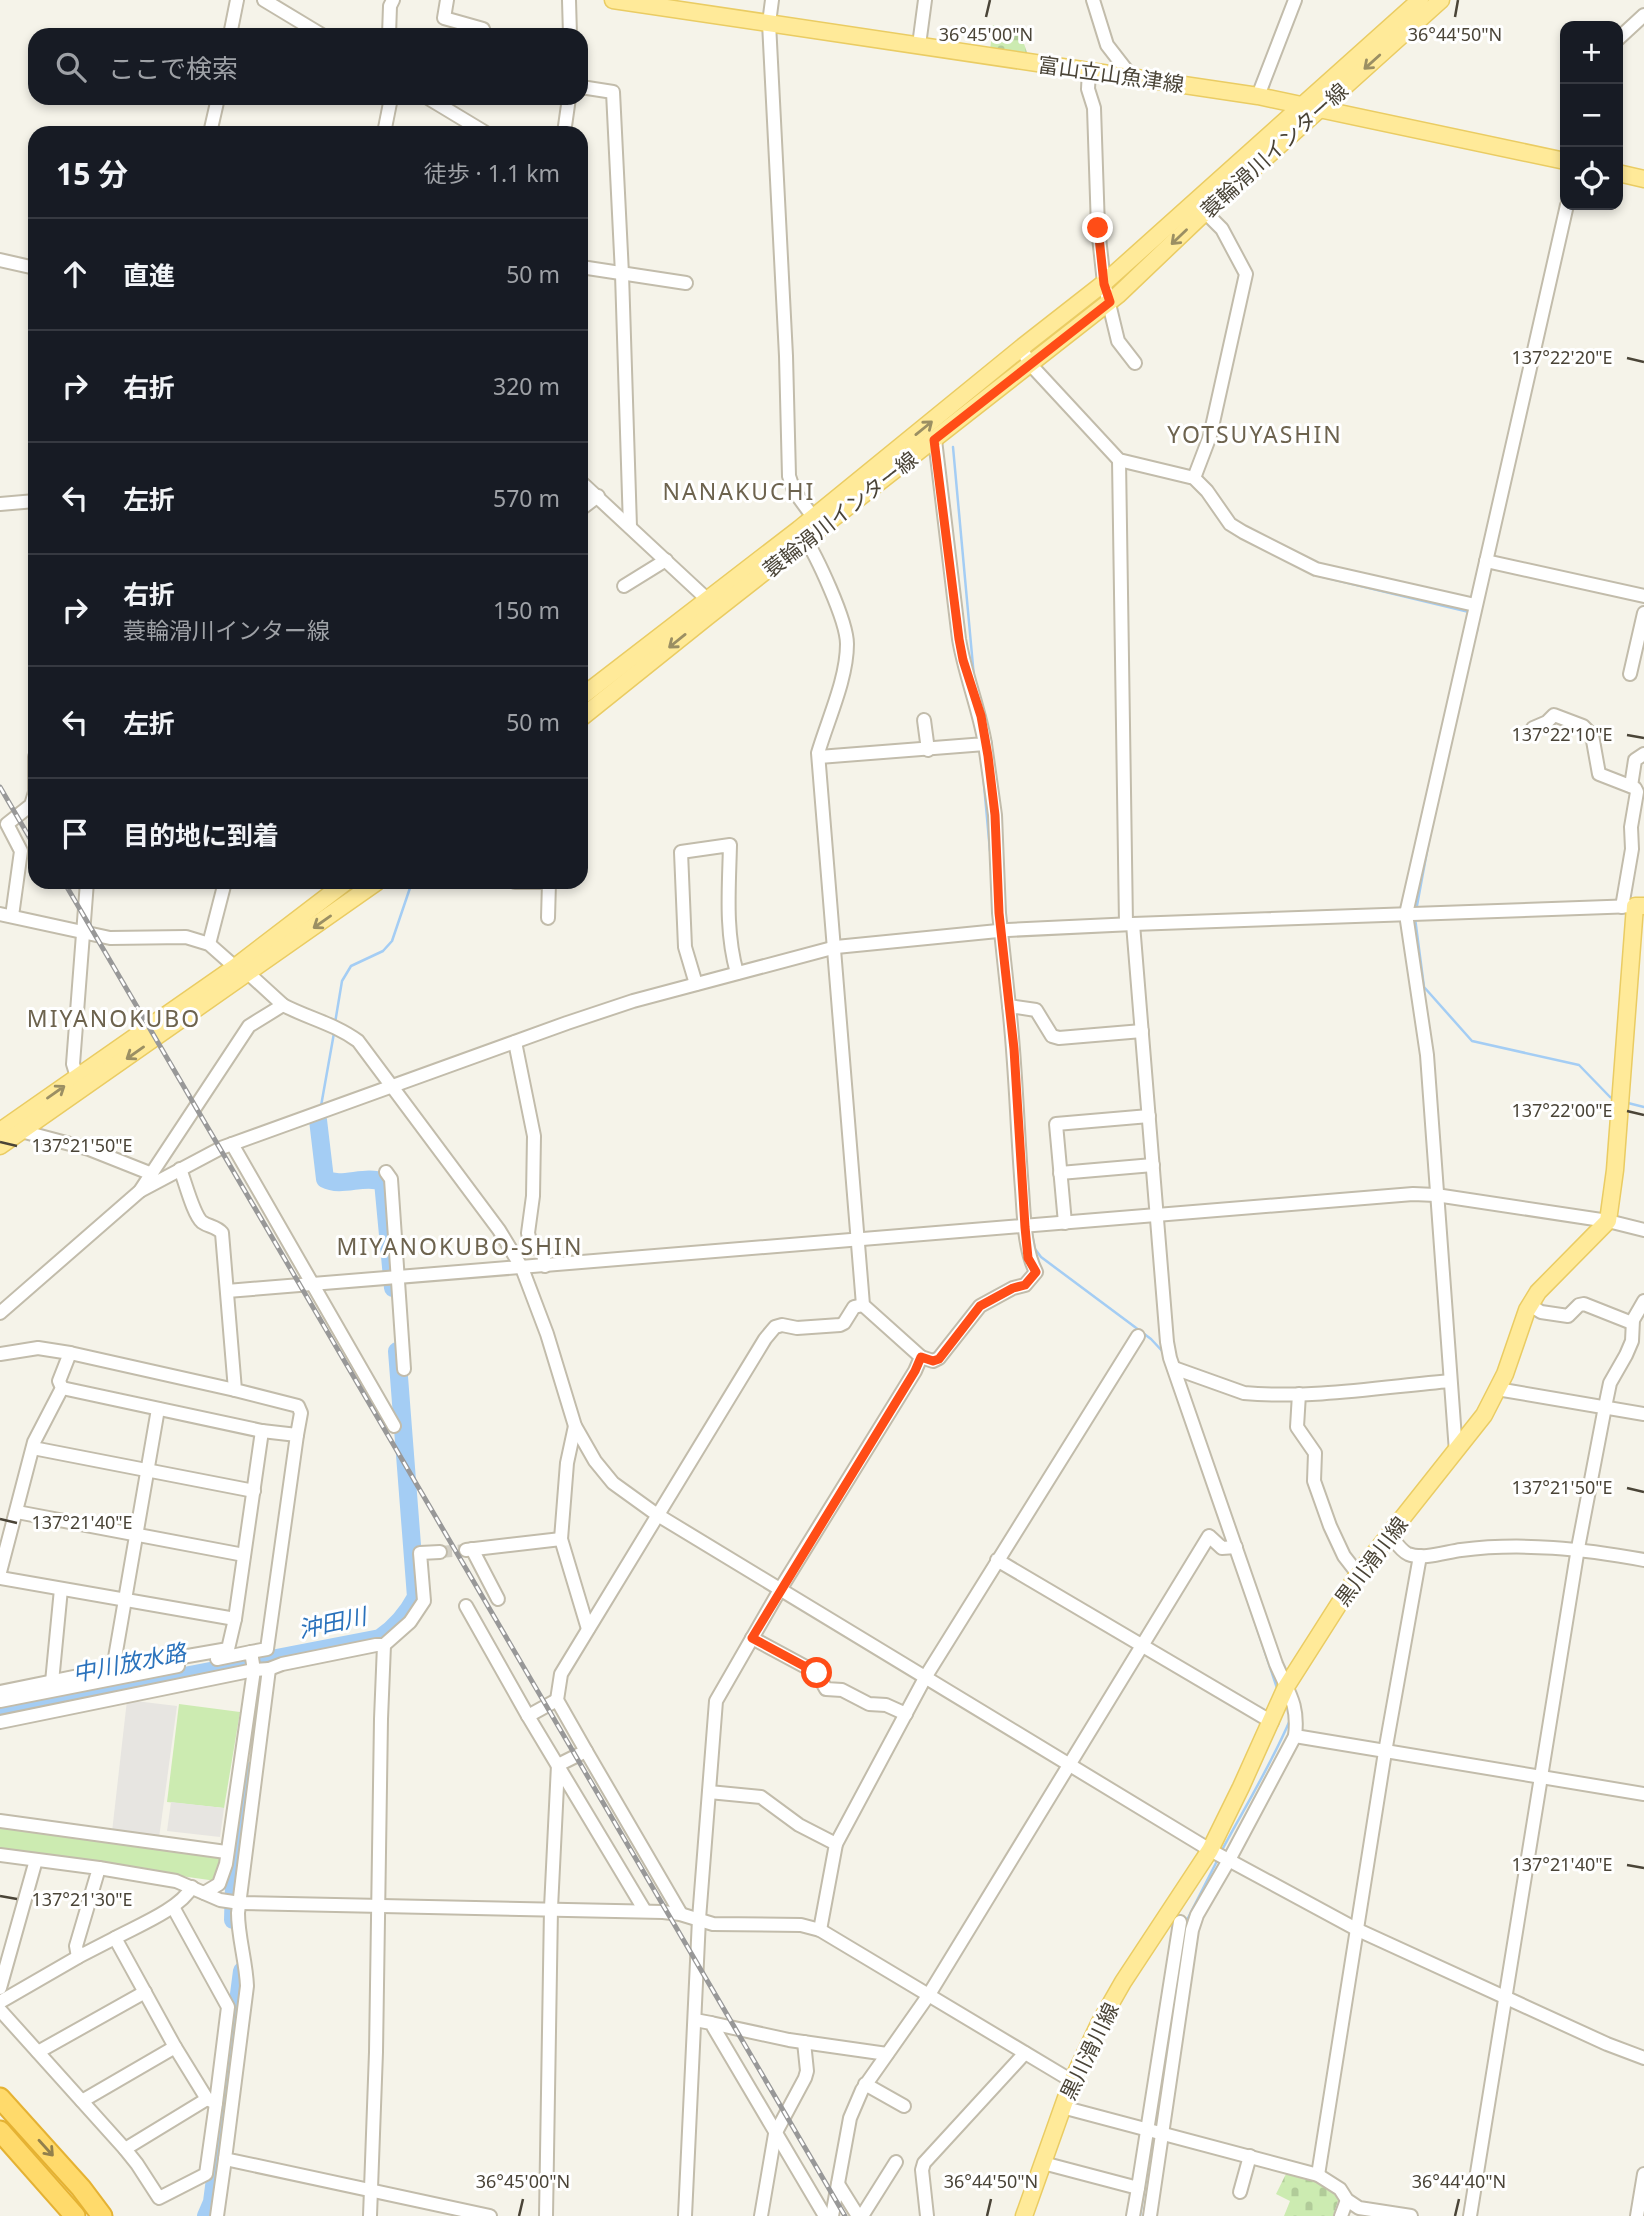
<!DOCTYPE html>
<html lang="ja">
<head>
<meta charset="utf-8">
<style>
	:root { --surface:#171b24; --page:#242831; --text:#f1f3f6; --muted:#9ea1a6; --line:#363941 }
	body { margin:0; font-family:"Noto Sans","Noto Sans JP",sans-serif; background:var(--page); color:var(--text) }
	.controls { position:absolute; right:21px; top:21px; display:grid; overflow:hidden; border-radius:14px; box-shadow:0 4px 10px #0003 }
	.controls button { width:63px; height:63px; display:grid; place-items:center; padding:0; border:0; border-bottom:2px solid var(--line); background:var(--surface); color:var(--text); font:35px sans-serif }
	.stop { position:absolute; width:21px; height:21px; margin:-16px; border:5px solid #ff4d17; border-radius:50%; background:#fff }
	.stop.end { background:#ff4d17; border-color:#fff; box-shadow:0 2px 7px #0008 }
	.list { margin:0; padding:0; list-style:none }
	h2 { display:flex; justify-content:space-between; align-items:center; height:91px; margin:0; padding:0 28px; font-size:30px }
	h2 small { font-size:23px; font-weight:400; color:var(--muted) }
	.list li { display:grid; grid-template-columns:46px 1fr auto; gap:21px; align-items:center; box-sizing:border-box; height:112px; padding:0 28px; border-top:2px solid var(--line) }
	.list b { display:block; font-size:26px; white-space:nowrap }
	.list p { margin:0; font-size:23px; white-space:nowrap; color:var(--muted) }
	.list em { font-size:23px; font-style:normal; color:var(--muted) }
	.icon { flex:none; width:38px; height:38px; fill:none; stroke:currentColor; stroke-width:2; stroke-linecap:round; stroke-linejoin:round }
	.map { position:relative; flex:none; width:1644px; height:2216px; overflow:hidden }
	.search { position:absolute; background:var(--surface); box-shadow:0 4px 10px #0003; left:28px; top:28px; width:560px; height:77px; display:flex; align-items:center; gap:18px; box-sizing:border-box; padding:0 24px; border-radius:21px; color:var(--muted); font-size:26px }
	.panel { position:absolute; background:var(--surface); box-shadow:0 4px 10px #0003; left:28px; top:126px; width:560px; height:763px; border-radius:21px }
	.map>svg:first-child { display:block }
</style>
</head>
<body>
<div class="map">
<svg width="1644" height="2216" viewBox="0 0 1644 2216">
	<defs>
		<pattern id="cemetery-stones" width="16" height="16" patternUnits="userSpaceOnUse" patternTransform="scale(1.75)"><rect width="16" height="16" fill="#ccebb1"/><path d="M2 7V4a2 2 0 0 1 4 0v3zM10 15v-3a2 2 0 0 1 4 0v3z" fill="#b1cb99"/></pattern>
	</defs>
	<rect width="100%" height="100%" fill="#f5f3e9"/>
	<g fill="#ccebb1">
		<polygon points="179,1704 240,1712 224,1808 167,1802"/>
		<polygon points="0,1825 223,1857 216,1881 0,1850"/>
	</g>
	<g fill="url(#cemetery-stones)">
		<path d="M993,25C1019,33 1020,29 1028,56L990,50Z"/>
		<path d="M1288,2170C1307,2175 1328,2181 1339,2198L1333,2216H1284L1290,2201L1276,2194Z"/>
	</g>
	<g fill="#e7e5e1">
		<polygon points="127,1700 177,1706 159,1838 112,1832"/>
		<polygon points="171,1802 224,1808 220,1837 167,1831"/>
	</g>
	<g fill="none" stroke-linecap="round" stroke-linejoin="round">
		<g stroke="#a4cdf4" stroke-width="2.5">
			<polyline points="953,447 974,677"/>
			<polyline points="1319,576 1469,612"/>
			<polyline points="1477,631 1479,615"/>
			<polyline points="983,774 990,851"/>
			<polyline points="1416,911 1430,835"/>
			<polyline points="1415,918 1424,987 1472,1041 1579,1065 1610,1097 1615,1099"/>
			<polyline points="335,1023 342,981 351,966 383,951 392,941 412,882"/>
			<polyline points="1628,1103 1644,1107"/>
			<polyline points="321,1106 334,1033"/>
			<polyline points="1031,1230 1035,1249 1041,1257 1151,1339 1164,1353"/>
			<polyline points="1249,1605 1277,1688"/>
			<path d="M1222,1850C1245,1807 1271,1765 1290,1720"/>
			<polyline points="1154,2126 1187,1920 1218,1859"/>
			<polyline points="1140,2216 1153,2136"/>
		</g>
		<g stroke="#a4cdf4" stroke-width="18">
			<path d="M318,1120L325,1179C342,1188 365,1174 383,1182L393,1288"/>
			<path d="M0,1712L380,1638C396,1627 407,1614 416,1597L397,1351"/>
			<polyline points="233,1920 234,1885 251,1771"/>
			<polyline points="206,2216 212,2202 242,1971"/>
		</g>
		<polyline stroke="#d3d0c5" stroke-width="12" stroke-dasharray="12 6" stroke-linecap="butt" points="440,1552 466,1550"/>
		<g stroke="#c2bcab" stroke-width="16">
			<g id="minor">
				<polyline points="264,0 322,35"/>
				<polyline points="447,0 444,18 483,29 485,35"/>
				<polyline points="569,0 570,35"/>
				<polyline points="772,0 769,23 786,356 789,476 794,491 813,517"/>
				<polyline points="1093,0 1107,45 1131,76"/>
				<polyline points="230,35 237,0"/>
				<polyline points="389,35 390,6 393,0"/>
				<polyline points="1618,39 1644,15"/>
				<polyline points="919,45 925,0"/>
				<polyline points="1089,70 1088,89 1094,108 1098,228 1104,283 1118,341 1135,363"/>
				<polyline points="581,87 613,92 622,274 630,527"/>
				<polyline points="1258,96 1295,0"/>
				<polyline points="428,98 486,133"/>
				<polyline points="210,133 218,98"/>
				<polyline points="384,133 391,98"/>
				<polyline points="564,133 569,98"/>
				<polyline points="0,260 35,268"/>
				<polyline points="581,267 686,283"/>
				<polyline points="1021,348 1030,364 1119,460 1194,478 1207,491 1230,524 1243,532 1316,569 1475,605"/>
				<polyline points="1119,460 1126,924"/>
				<polyline points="1194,478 1210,436 1246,274 1222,229 1200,207"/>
				<polyline points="581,482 708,600"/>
				<polyline points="0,504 35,501"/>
				<polyline points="581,509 598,496"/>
				<polyline points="1486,561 1644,596"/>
				<polyline points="624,586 666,560"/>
				<polyline points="1630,674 1644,613"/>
				<polyline points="924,720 928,750"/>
				<polyline points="1533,728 1547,722 1554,715 1583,726 1592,735 1599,774 1635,788 1637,792 1631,827 1632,849 1622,907"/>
				<polyline points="985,744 995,815 999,913 1009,1006 1036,1010 1052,1036 1059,1038 1142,1031"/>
				<polyline points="35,757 35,789"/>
				<path d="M819,757L985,744C979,708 965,675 959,639L935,440"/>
				<polyline points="1631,786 1635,760 1644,754"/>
				<polyline points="515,882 544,882"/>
				<polyline points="0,914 110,938 186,937 209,944 235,967 248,973 283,1005 249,1026 140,1191 0,1313"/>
				<polyline points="12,916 21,851 7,824 31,805 35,792"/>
				<polyline points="548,918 549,882"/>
				<path d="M1133,924L1167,1342L1170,1358L1276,1664C1288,1692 1299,1704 1295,1736L1644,1794"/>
				<polyline points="209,944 225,882"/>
				<path d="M696,984L685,947L681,852L730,845C729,888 725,931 737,973"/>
				<path d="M283,1005C308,1018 335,1024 358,1041L499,1230L522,1268L547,1334L575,1426L595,1461L613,1483L656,1514L1210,1850L1358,1930L1607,2044L1644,2058"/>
				<polyline points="515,1042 534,1136 533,1196 528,1233 530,1241 543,1253 545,1266"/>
				<polyline points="77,1077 73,1064 87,882"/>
				<polyline points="21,1131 89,1149 152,1174"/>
				<polyline points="232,1144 394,1426"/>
				<polyline points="386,1172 391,1179 404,1369"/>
				<polyline points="1060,1173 1153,1165"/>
				<polyline points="140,1191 221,1148 567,1023 633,1001 836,947 1008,930 1133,924 1635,906"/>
				<polyline points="1065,1223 1056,1124 1149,1116"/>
				<polyline points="227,1291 1413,1194 1436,1195 1608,1221 1644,1230"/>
				<polyline points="1530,1305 1541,1312 1568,1316 1579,1305 1584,1304 1632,1323"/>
				<polyline points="70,1353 235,1390"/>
				<polyline points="0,1354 38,1348 70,1353 59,1381 62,1388 34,1442 0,1572"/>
				<path d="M921,1357L933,1361L939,1358L980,1306L1013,1288L1025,1285L1036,1272C1024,1249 1024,1215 1022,1189C1017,1128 1016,1067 1009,1006"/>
				<path d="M1174,1368L1244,1393C1312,1399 1382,1387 1450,1381"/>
				<path d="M62,1388L262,1431L297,1435L301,1413L298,1406L235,1390L222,1233C216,1226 209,1227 202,1222C193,1214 185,1181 180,1169"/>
				<polyline points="1497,1389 1644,1414"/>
				<polyline points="1299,1394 1297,1427 1315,1453 1314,1481 1330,1526 1344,1556 1358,1574"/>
				<polyline points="158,1409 113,1669 228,1649 235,1619 262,1431"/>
				<polyline points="575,1426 567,1463 561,1539 588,1629"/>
				<polyline points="33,1448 254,1491"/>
				<polyline points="1456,1452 1427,1055 1406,914 1567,205"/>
				<polyline points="17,1512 244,1555"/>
				<path d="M1389,1534C1394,1540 1401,1551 1408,1554C1423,1560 1446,1552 1461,1550C1523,1542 1583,1549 1644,1560"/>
				<polyline points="472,1549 498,1599"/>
				<polyline points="466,1550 561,1539"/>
				<polyline points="997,1560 1272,1722"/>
				<polyline points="0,1578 235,1619"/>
				<polyline points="466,1606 528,1716 645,1911"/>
				<polyline points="752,1638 817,1673 826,1689 842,1690 869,1704 886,1705 906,1714"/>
				<polyline points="251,1652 267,1649 297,1435"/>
				<polyline points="269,1669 282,1664 376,1645 384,1645 410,1622 424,1601 420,1553 440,1552"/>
				<polyline points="52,1682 61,1589"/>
				<polyline points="0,1692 113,1669"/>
				<polyline points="0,1701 178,1666"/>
				<polyline points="528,1716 557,1700"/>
				<polyline points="0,1722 254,1670 251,1652 217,1659"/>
				<polyline points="586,1751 681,1914"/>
				<polyline points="558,1765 586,1751 557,1700 561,1674 765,1339 775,1327 782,1325 797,1328 840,1325 844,1323 854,1307 863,1305"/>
				<polyline points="709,1792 761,1797 799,1825 836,1844"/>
				<polyline points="0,1821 226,1852"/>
				<polyline points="0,1855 99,1868 76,1946 78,1957 115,1938"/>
				<polyline points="99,1868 176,1881 220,1900 240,1903 663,1912 680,1914 713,1924 801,1925 820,1930 1072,2081"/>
				<path d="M204,1893L219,1884L226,1864L254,1670L269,1669L238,1913C238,1937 246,1961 247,1986L225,2159L490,2216"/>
				<polyline points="173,1907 228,2007 216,2103 207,2099 175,2047"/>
				<polyline points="820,1930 836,1844 926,1676 1138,1336"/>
				<polyline points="0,1988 36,1860"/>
				<polyline points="0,2002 78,1957"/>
				<polyline points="0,2010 125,2149 207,2099"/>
				<polyline points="695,2020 711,2023 825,2216"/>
				<polyline points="711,2023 789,2040 887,2054"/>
				<polyline points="38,2052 145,1992"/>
				<polyline points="865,2084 904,2106"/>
				<path d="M82,2101L175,2047L115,1938C137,1926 180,1909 192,1887"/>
				<polyline points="1062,2107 1318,2175 1340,2189 1347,2200 1359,2208 1411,2216"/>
				<polyline points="125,2149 137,2164 159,2198 206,2174 216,2103"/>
				<polyline points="1043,2163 1138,2188 1180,1922"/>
				<polyline points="1318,2175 1385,1752 1420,1556"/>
				<polyline points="838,2184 858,2216"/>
				<polyline points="1240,2192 1250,2156"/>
				<polyline points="217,2216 225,2159"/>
				<polyline points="370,2216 376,2052 381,1719 384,1645"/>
				<polyline points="546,2216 551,1908 558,1765"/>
				<path d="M685,2216L699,1919L716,1701L781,1588L915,1371L921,1357L863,1305L818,753C828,719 847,679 847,644C847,620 816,555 803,535"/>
				<polyline points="761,2216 775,2134 805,2078 807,2071 804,2042"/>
				<polyline points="832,2216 850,2118 862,2090 928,1996 1209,1536 1222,1548 1236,1547"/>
				<polyline points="862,2216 896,2162"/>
				<polyline points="927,2216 922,2170 924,2163 1025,2053"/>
				<polyline points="1133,2216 1138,2188"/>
				<polyline points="1150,2216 1192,1930 1197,1915 1229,1860 1295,1736"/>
				<polyline points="1341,2216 1347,2200"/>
				<polyline points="1470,2216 1578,1548 1605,1407 1610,1383 1626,1355 1632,1341 1633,1320 1644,1301"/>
				<polyline points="1637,2216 1644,2174"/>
			</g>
		</g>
		<g stroke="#eacc63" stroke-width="19">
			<g id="major">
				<polyline points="613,0 1258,96 1565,161"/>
				<polyline points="1618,173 1644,179"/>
				<polyline points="581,697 799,529 1021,348 1104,283 1420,0"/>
				<polyline points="581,718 707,617 1118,295 1204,213 1441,0"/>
				<polyline points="0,1131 235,967 346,882"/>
				<polyline points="0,1146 377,882"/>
				<polyline points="1024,2216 1072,2081 1099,2024 1123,1982 1210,1850 1241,1787 1286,1687 1358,1574 1484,1415 1505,1374 1527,1310 1538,1292 1608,1221 1615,1170 1635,906 1644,906"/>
			</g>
		</g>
		<g stroke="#e5b233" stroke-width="23">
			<g id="highway">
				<polyline points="0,2098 81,2188 102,2216"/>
				<polyline points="0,2131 75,2216"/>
			</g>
		</g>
		<use href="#minor" stroke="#fff" stroke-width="12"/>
		<use href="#major" stroke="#ffea99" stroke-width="16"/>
		<use href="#highway" stroke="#ffda6b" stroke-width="19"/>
		<g stroke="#989898" stroke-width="5">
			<g id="rail">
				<polyline points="0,787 35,847"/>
				<polyline points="64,882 845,2216"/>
			</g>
		</g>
		<use href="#rail" stroke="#fff" stroke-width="2.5" stroke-dasharray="8" stroke-linecap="butt"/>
	</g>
	<defs><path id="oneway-shaft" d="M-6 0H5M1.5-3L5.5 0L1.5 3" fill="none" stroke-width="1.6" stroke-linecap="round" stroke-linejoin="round" transform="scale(1.75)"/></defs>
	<g stroke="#9b8f63">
		<use href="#oneway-shaft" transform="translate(1372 62) rotate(138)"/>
		<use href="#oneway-shaft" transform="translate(1179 237) rotate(136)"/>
		<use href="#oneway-shaft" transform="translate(924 428) rotate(-39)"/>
		<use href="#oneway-shaft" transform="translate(677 641) rotate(141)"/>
		<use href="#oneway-shaft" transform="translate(322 922) rotate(145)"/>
		<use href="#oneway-shaft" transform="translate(135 1053) rotate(145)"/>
		<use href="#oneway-shaft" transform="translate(56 1092) rotate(-35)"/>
	</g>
	<use stroke="#92804c" href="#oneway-shaft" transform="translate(46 2148) rotate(48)"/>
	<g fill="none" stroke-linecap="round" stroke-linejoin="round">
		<polyline stroke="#ff4d17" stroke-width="9" points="817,1673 752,1638 915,1371 921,1357 933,1361 939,1359 980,1306 1013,1288 1025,1285 1036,1272 1028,1258 1025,1227 1014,1049 999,913 995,815 988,756 981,716 963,660 959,639 934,440 1110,302 1104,284 1098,228"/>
	</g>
	<path fill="none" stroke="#4a4437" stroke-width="2.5" d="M986,17L990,0M1455,17L1458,0M1627,358L1644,362M1627,735L1644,738M1627,1111L1644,1115M0,1142L17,1146M1627,1488L1644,1492M0,1519L17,1523M1627,1865L1644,1868M0,1896L17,1899M519,2216L523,2199M987,2216L991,2199M1455,2216L1459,2199"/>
	<g text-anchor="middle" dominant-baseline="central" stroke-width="6" stroke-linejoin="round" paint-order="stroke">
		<g font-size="21" fill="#4a4437" stroke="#fff">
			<text transform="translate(1111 74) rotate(8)">富山立山魚津線</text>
			<text transform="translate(1274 150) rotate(-42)">蓑輪滑川インター線</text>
			<text transform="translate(840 514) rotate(-38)">蓑輪滑川インター線</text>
			<text transform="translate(1371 1561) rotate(-53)">黒川滑川線</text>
			<text transform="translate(1089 2051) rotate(-64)">黒川滑川線</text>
		</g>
		<g font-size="23" letter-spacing="2" fill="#6d634e" stroke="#fff">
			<text x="1255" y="434">YOTSUYASHIN</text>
			<text x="739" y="491">NANAKUCHI</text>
			<text x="114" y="1018">MIYANOKUBO</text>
			<text x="460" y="1246">MIYANOKUBO-SHIN</text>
		</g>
		<g font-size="23" font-style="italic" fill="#2a72bc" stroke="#fff">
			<text transform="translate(332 1622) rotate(-12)">沖田川</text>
			<text transform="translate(129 1662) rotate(-11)">中川放水路</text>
		</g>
	</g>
	<g font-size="18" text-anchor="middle" fill="#4a4437" stroke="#fff" stroke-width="6" stroke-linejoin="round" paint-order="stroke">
		<text x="986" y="41">36°45'00"N</text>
		<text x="1455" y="41">36°44'50"N</text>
		<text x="1562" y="364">137°22'20"E</text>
		<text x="1562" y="741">137°22'10"E</text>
		<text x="1562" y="1117">137°22'00"E</text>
		<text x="82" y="1152">137°21'50"E</text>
		<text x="1562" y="1494">137°21'50"E</text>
		<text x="82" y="1529">137°21'40"E</text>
		<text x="1562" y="1871">137°21'40"E</text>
		<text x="82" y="1906">137°21'30"E</text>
		<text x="523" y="2188">36°45'00"N</text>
		<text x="991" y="2188">36°44'50"N</text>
		<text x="1459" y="2188">36°44'40"N</text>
	</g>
</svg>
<div class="controls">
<button>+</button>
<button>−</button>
<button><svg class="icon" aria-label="locate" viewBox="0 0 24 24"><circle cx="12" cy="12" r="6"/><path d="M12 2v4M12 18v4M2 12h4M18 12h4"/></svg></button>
</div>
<div class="stop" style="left:817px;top:1673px"></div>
<div class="stop end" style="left:1098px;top:228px"></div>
<div class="search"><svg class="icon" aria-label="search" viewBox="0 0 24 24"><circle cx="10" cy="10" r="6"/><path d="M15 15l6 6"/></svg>ここで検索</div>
<section class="panel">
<h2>15 分<small>徒歩 · 1.1 km</small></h2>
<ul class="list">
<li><svg class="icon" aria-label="ahead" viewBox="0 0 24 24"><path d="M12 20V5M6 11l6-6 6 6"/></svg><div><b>直進</b></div><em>50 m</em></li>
<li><svg class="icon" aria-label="right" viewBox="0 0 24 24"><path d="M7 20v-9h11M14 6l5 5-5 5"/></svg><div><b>右折</b></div><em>320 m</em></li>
<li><svg class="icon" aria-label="left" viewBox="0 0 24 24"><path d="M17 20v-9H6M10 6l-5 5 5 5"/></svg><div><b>左折</b></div><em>570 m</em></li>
<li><svg class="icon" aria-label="right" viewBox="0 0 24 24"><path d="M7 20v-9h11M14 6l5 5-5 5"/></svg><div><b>右折</b><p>蓑輪滑川インター線</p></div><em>150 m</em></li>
<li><svg class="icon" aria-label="left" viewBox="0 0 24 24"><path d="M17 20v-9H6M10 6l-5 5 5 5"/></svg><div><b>左折</b></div><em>50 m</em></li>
<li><svg class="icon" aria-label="arrive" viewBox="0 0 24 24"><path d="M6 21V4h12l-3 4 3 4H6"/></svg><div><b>目的地に到着</b></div></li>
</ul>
</section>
</div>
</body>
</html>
